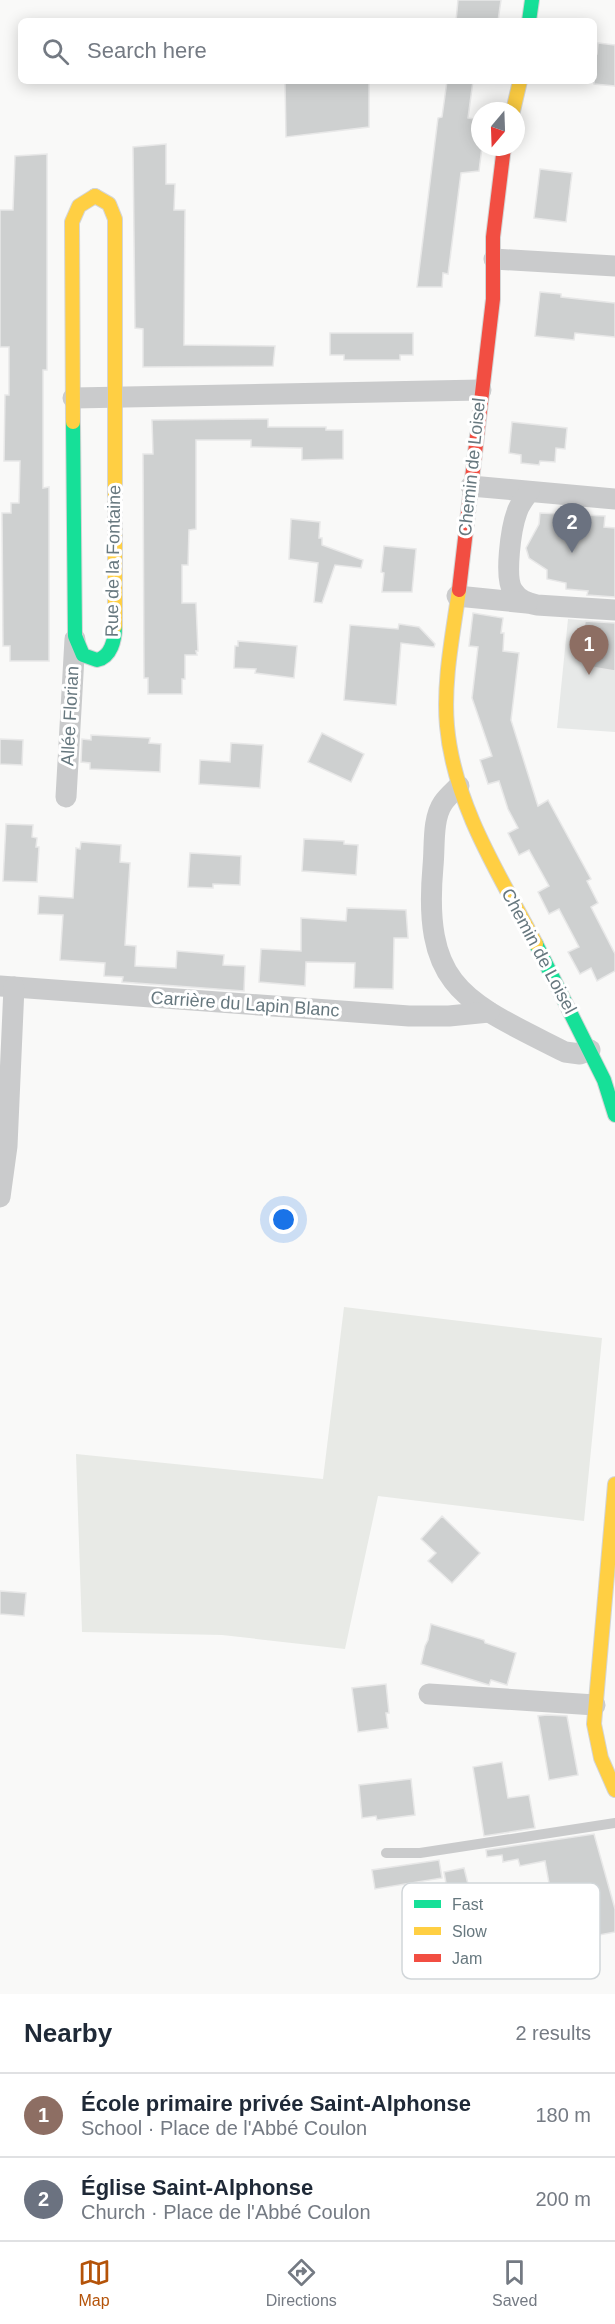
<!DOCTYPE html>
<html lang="en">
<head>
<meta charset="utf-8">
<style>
	:root { --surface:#fff; --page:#f6f6f7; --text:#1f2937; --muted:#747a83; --line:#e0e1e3; --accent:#b45309 }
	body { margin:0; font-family:Arial,sans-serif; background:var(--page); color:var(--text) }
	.compass { position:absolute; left:471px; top:102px; width:54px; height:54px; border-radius:50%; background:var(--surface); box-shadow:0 3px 15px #0003; rotate:199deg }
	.you { position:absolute; left:284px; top:1220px; width:21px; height:21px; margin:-15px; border:4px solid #fff; border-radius:50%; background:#1a73e8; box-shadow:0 0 0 9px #1a73e833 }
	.badge { display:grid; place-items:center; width:39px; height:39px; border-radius:50%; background:var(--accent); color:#fff; font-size:20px; font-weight:700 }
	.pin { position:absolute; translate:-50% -50px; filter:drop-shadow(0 2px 3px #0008) }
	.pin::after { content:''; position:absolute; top:32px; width:21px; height:18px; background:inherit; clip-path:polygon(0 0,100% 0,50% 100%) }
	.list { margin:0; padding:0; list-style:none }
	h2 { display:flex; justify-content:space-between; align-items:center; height:78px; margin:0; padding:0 24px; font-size:26px }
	h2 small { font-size:20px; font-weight:400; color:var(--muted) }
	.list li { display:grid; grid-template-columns:39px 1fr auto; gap:18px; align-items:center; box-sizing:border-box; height:84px; padding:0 24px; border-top:2px solid var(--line) }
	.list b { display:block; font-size:22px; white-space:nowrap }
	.list p { margin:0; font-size:20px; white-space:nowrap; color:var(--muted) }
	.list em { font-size:20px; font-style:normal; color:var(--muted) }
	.icon { flex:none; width:33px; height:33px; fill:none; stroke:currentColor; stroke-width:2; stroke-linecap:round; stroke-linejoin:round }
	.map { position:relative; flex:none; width:615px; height:1994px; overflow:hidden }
	.search { position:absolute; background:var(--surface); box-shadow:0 3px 15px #0003; left:18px; right:18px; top:18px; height:66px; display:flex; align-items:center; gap:15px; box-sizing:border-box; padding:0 21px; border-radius:9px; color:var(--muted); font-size:22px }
	.sheet { height:246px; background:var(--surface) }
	nav { display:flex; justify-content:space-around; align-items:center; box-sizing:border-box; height:84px; border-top:2px solid var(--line); background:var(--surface); font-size:16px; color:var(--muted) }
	nav a { display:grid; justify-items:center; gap:3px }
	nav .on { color:var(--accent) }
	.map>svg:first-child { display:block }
</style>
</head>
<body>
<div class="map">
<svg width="615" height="1994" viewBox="0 0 615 1994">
	<rect width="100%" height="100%" fill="#f9f9f8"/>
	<polygon fill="#e7e9e8" points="568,619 615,623 615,732 557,728"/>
	<polygon fill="#e8eae6" points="344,1307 602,1338 584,1521 378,1496 345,1649 222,1635 82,1632 76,1454 323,1479"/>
	<g fill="#ced0d0" stroke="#e8e8e8" stroke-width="1.5">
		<polygon points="458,0 501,0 498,21 456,21"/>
		<polygon points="598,43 615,45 615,86 594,84 594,54 597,54"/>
		<polygon points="285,81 369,81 369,127 286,137"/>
		<polygon points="447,81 473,81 468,118 480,120 480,147 482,147 479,171 461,173 448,274 443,273 442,287 417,287 438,118 442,117"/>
		<polygon points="166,144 166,184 175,184 174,210 185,210 184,345 275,346 273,366 143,367 143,329 135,328 133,147"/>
		<polygon points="47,154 47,370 43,370 43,488 49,487 49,661 10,661 10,646 3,646 2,513 11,513 11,503 19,503 20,461 4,461 5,395 9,395 9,347 0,347 0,210 13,210 15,156"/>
		<polygon points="540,169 572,173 566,222 534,218"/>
		<polygon points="540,292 561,294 561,297 615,303 615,337 575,333 574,340 535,336"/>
		<polygon points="330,333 413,333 413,355 400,355 400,360 344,360 344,355 330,355"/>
		<polygon points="268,419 268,427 326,427 326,430 343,430 343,459 302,460 302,448 251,447 251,440 196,440 196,529 189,530 188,565 182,565 182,603 196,603 198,651 196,651 197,655 185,655 185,679 182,679 182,694 148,694 148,678 144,678 143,454 153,454 152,420"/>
		<polygon points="512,422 567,428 565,449 556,448 555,462 540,461 539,465 521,463 521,455 509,453"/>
		<polygon points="540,513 605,516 604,527 615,528 615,597 587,595 588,591 566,589 566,583 547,579 547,570 529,558 526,548 539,524"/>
		<polygon points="291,519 320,522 319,538 322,538 322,545 363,560 361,568 335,565 322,603 314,602 318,563 289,559"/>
		<polygon points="384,546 416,549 412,592 382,592 384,573 381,572"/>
		<polygon points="473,613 503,618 501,633 504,633 503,651 519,653 511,720 538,806 548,800 591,879 587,881 598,903 591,907 615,954 615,971 597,981 591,968 580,974 568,952 579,947 559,909 549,914 538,892 549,886 529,850 519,855 508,833 518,828 508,809 499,781 488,784 480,760 492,756 472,698 478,647 469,646"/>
		<polygon points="585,621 615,623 615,671 591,667 594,639 583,638"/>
		<polygon points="399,624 419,627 435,644 434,647 401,643 396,705 344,700 350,625 398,629"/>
		<polygon points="238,641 297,646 294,678 255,673 256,669 234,668 235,646 238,646"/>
		<polygon points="322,733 364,754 351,782 308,762"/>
		<polygon points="91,735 150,738 149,743 161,744 160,772 90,769 90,763 81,762 82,739 91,740"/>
		<polygon points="0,739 23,740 22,765 0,764"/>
		<polygon points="231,743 263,745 260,788 199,784 200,760 230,762"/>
		<polygon points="6,824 33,825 32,837 37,838 36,847 39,847 37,882 3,881"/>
		<polygon points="304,839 344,841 344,844 358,845 356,875 302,871"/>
		<polygon points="81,842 121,845 120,862 130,863 125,945 136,946 135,966 176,968 177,951 224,955 223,965 245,966 244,991 122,982 123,977 104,976 105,963 60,960 63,915 38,914 39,896 73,898 76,848 80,849"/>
		<polygon points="190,853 241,856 240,885 213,884 213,888 188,887"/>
		<polygon points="347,908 406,910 408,938 394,938 393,989 354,988 355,963 306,962 305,986 259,982 261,949 301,951 301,918 346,921"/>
		<polygon points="442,1516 480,1553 452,1583 428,1561 436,1553 421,1539"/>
		<polygon points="0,1591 26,1593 24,1616 0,1614"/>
		<polygon points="431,1624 484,1640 485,1643 516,1653 507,1685 491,1680 489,1685 421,1664 425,1646 428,1640"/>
		<polygon points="386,1684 389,1713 386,1713 388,1728 358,1732 352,1688"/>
		<polygon points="547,1715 567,1716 578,1775 549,1780 538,1716"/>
		<polygon points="502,1762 508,1798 529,1795 535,1828 484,1836 473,1767"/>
		<polygon points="411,1779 415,1815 377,1820 376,1816 362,1818 359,1785"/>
		<polygon points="594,1834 615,1909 615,1932 594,1936 591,1925 581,1927 580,1923 559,1927 554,1893 551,1894 545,1861 520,1866 518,1859 503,1862 502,1855 487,1857 486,1850"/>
		<polygon points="439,1860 442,1878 375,1889 372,1870"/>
		<polygon points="464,1868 471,1896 449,1900 444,1872"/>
	</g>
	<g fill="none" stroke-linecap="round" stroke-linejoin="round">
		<g stroke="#d4d5d5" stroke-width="16">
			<g id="fast">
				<polyline points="529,21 532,0"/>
				<path d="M73,422L75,636L83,655L97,660C111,657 115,640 115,626"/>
				<polyline points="536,944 604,1080 615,1115"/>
			</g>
		</g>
		<g stroke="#d4d5d5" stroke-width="16">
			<g id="slow">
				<polyline points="513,111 520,81"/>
				<polyline points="95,196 109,204 115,219 115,626"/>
				<polyline points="73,422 72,222 79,206 95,196"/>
				<path d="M459,590C453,634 443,681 447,726C454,805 500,876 536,944"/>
				<polyline points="615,1484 594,1724 601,1758 615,1790"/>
			</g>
		</g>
		<g stroke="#d4d5d5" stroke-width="16">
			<polyline id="jam" points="459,590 493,299 493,237 504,147"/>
		</g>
		<polyline stroke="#cacbcc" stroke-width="10" points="386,1853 420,1853 615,1823"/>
		<g stroke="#cacbcc" stroke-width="21">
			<polyline points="494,259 615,266"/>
			<polyline points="73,398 481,390"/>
			<polyline points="471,486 615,499"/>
			<path d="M529,492C524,499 519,505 517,512C511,528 504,578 513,591C519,600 527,603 537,605L615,610"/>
			<polyline points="457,596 527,603"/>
			<path d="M459,786C454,791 447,797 443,803C432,819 435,847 433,866C422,990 467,1002 565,1052L580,1054L590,1050"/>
			<polyline points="66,797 75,639"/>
			<polyline points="0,986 409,1016 449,1016 489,1012"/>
			<polyline points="0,1197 7,1146 14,987"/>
			<polyline points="429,1694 595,1705"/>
		</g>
		<use href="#fast" stroke="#16e098" stroke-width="14"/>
		<use href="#slow" stroke="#ffcf43" stroke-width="14"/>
		<use href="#jam" stroke="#f24e42" stroke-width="14"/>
	</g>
	<g text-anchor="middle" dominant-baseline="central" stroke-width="6" stroke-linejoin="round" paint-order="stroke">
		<g font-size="18" fill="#67787f" stroke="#fff">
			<text transform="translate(472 467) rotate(-84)">Chemin de Loisel</text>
			<text transform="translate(113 561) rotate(-89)">Rue de la Fontaine</text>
			<text transform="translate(70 716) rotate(-87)">Allée Florian</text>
			<text transform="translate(539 951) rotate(62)">Chemin de Loisel</text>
			<text transform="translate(245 1004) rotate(4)">Carrière du Lapin Blanc</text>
		</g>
	</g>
	<rect x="402" y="1883" width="198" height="96" rx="9" fill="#fff" stroke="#d1d6d9" stroke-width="1.5"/>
	<rect x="414" y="1900" width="27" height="8" fill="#16e098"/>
	<rect x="414" y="1927" width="27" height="8" fill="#ffcf43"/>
	<rect x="414" y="1954" width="27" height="8" fill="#f24e42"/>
	<g font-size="16" fill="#67787f">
		<text x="452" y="1910">Fast</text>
		<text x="452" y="1937">Slow</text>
		<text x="452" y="1964">Jam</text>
	</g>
</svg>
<svg class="compass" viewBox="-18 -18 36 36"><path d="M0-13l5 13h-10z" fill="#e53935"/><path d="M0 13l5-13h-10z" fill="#747a83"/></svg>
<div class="you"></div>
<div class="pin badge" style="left:589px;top:675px;background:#8d6e63">1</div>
<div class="pin badge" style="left:572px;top:553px;background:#6b7280">2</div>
<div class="search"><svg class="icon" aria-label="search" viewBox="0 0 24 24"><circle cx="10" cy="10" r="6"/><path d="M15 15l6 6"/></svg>Search here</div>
</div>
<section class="sheet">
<h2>Nearby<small>2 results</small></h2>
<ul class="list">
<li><span class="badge" style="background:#8d6e63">1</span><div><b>École primaire privée Saint-Alphonse</b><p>School · Place de l'Abbé Coulon</p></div><em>180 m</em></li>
<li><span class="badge" style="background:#6b7280">2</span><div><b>Église Saint-Alphonse</b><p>Church · Place de l'Abbé Coulon</p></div><em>200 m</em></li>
</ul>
</section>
<nav>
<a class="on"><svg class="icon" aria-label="map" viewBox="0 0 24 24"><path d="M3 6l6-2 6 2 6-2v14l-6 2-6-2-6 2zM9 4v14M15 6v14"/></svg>Map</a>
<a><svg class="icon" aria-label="directions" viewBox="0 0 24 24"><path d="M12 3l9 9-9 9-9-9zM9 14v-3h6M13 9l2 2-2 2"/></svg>Directions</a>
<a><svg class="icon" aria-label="saved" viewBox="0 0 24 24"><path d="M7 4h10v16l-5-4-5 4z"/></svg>Saved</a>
</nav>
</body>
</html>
